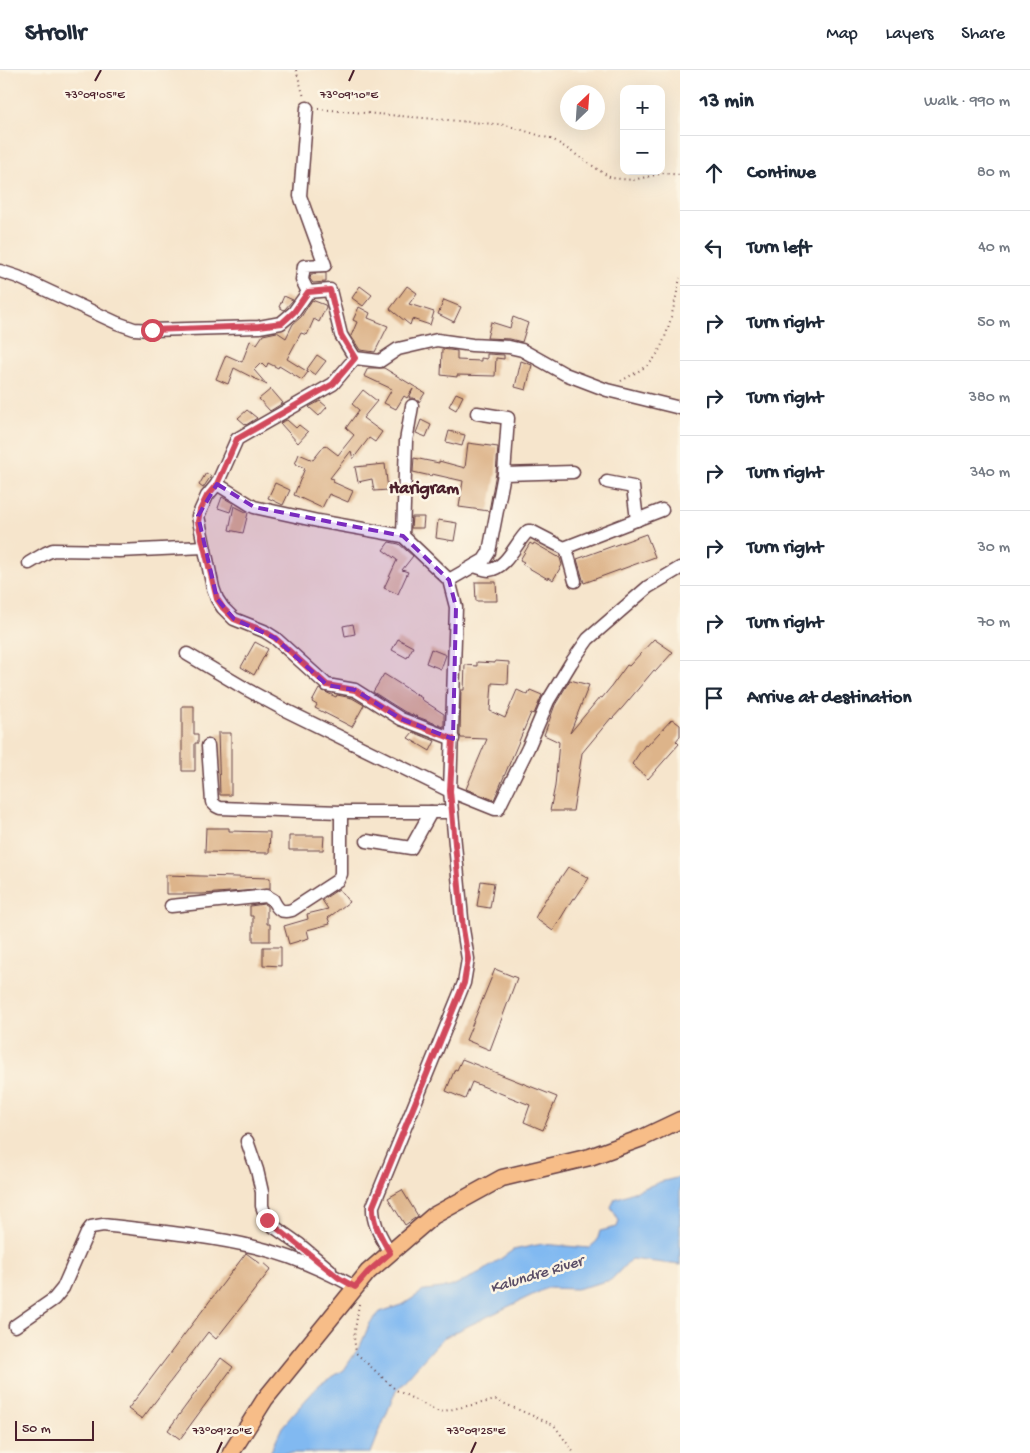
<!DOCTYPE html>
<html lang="en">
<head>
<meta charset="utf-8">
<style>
	:root { --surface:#fff; --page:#f6f6f7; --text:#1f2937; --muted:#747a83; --line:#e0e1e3 }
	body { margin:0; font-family:"Gochi Hand",sans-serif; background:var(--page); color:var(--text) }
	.controls { position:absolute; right:15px; top:15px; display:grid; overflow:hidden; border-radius:10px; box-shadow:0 5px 20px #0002 }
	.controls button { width:45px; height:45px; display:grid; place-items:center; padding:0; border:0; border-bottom:1px solid var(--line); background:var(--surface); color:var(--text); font:25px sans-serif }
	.compass { position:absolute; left:560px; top:15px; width:45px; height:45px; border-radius:50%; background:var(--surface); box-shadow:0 5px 20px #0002; rotate:25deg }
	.scale { position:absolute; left:15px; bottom:12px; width:79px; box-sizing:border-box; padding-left:5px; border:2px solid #4a1f2b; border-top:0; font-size:14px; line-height:18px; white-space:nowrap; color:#4a1f2b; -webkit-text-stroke:4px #fcf5e5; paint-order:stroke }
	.stop { position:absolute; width:15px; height:15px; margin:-11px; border:4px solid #d1495b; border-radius:50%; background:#fff }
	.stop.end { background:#d1495b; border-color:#fff; box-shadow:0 1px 5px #0008 }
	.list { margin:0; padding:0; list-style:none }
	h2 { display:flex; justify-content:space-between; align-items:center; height:65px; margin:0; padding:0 20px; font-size:21px }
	h2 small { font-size:16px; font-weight:400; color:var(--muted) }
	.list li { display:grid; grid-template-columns:32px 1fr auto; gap:15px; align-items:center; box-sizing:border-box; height:75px; padding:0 20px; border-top:1px solid var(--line) }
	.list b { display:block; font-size:19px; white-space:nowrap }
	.list em { font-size:16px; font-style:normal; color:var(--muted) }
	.icon { flex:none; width:28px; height:28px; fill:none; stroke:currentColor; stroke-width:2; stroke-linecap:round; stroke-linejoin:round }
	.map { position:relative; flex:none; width:680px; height:1383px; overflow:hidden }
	header { display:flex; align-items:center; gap:30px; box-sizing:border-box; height:70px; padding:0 25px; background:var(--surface); border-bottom:1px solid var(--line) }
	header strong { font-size:24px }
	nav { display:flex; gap:28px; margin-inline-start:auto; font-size:18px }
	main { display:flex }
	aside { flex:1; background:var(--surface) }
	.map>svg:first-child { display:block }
</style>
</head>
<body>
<header>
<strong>Strollr</strong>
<nav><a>Map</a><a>Layers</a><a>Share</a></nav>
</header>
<main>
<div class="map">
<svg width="680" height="1383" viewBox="0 0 680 1383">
	<rect width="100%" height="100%" fill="#fcf5e5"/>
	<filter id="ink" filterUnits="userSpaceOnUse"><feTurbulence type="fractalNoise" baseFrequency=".02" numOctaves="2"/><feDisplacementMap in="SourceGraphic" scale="10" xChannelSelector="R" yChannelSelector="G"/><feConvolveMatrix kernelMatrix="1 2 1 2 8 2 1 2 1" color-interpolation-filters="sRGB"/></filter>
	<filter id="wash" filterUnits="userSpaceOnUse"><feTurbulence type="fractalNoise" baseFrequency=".0096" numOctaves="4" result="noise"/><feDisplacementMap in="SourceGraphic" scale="20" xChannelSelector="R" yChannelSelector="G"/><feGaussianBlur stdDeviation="1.12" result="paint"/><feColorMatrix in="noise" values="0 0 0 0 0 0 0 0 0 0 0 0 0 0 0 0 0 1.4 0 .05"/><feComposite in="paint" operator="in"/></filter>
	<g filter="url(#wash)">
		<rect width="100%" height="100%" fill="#f6e5cc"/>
		<polygon fill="#81b9f1" stroke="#666c8e" points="680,1107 680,1195 631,1189 611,1210 576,1219 547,1218 443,1268 396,1320 371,1383 270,1383 282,1357 302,1334 320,1314 344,1300 361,1274 370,1253 380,1242 404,1234 425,1220 450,1217 482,1202 513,1180 542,1174 589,1178 597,1171 600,1161 617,1157 619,1151 611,1137 615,1129 660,1112"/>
		<g id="blocks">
			<g fill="#ddb48a">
				<polygon points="326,203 326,212 313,213 310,209 311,204"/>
				<polygon points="360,216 372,225 363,236 352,228"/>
				<polygon points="407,216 417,223 409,234 434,242 430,255 412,249 410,255 390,239"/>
				<polygon points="284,226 293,230 284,240 279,237"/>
				<polygon points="312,230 325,235 326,237 319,252 314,249 307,265 301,263 287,289 308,302 302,310 279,296 278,298 268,293 266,298 261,293 254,300 267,315 234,298 228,314 216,309 226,285 242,292 250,271 257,274 263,265 277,262 286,268 293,254 301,247"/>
				<polygon points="444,230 461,237 454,252 438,244"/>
				<polygon points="359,237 370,243 368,248 388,256 375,282 360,280 351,266 357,252 353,250"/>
				<polygon points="513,247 528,253 522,272 510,269 487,268 491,252 510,258"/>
				<polygon points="442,279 457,281 457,290 481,291 481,288 487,289 487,284 504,285 504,289 496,288 495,306 457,305 457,307 441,305"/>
				<polygon points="317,285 326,291 315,305 307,299"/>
				<polygon points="521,291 532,295 526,320 515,317"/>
				<polygon points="368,298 384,298 425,323 419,332 414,328 409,328 413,319 407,328 404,326 396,339 384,333 392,319 364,306"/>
				<polygon points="271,319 283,333 270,341 259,329"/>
				<polygon points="363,320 377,331 363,348 382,362 375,372 369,368 353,389 351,381 330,408 334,409 333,412 353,421 348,432 329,424 322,438 294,425 305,398 295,394 299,384 313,390 325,375 338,385 354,365 346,358 359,340 352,334"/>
				<polygon points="456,323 463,326 456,340 449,336"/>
				<polygon points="320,331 327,337 319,346 309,337"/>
				<polygon points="247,340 257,348 246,355 238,348"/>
				<polygon points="287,350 296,358 299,355 308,362 298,373 280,353"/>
				<polygon points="421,350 431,355 426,367 416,363"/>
				<polygon points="449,361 465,365 462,376 446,372"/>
				<polygon points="468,373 498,377 496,403 489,441 459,437 463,411 432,404 431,406 413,402 414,388 439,393 439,391 465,398"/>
				<polygon points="385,394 388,420 374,421 372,409 358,412 355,397"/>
				<polygon points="206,403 211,406 203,418 199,415"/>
				<polygon points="275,413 290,420 283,435 268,428"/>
				<polygon points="222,427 233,433 230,442 218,438"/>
				<polygon points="234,436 248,443 243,463 229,460"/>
				<polygon points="412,447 424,447 423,458 411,458"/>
				<polygon points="438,450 457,453 454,471 436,468"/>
				<polygon points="646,464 655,487 584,513 577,489"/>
				<polygon points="389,472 399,474 413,486 402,500 408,502 398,524 384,518 397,490 383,480"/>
				<polygon points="530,473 533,475 534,473 560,488 562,495 553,510 549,507 548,509 522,494 524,492 520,490"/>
				<polygon points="475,512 496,512 497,531 476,531"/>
				<polygon points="353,554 355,564 345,566 343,556"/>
				<polygon points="398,569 413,577 407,588 392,580"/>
				<polygon points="654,569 673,582 656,601 654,600 623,637 612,649 611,648 582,683 573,741 550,741 555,716 559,672 544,665 555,635 570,610 589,615 570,663 600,627 602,628 611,617 627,595 629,596"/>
				<polygon points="255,572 268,579 254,605 241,597"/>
				<polygon points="431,579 446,585 441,599 426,593"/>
				<polygon points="495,591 509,592 508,614 492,613 490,641 505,648 517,620 528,625 530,620 542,625 534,644 531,643 494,730 466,719 487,669 461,668 460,665 461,620 464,620 465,595 477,596 477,592 495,593"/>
				<polygon points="384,604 422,628 421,629 444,644 444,657 405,642 373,622"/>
				<polygon points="319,619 336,627 337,625 352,628 364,635 352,657 315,638 317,635 312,632"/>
				<polygon points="182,636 194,636 194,664 198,664 198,673 195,673 195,701 182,701"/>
				<polygon points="672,649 680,655 680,666 676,671 679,674 648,709 632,694 645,675 647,676"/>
				<polygon points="413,662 435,671 430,681 408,668"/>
				<polygon points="218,663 231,663 231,725 220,725"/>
				<polygon points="206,758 229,758 229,761 270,762 269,783 205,782"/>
				<polygon points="289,766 324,766 323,780 289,780"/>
				<polygon points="568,797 589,808 575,829 573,828 553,861 535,848 546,828 547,828"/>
				<polygon points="166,805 270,808 270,819 203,824 166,824"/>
				<polygon points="481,811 494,813 490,838 477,836"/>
				<polygon points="339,819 349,832 328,848 330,854 307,860 309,868 289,874 284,856 308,849 307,844 328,839 322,830"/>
				<polygon points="264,834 267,836 267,854 270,854 270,871 253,871 253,846 250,846 250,836"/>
				<polygon points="263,877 281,877 281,896 263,895"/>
				<polygon points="495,899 517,908 490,980 466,970"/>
				<polygon points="462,989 557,1027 543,1060 524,1052 530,1035 472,1012 465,1029 446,1021 455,999 457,1000"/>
				<polygon points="402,1120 418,1146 405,1155 388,1128"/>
				<polygon points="246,1183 261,1194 263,1192 271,1199 216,1269 208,1262 142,1349 128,1339"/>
				<polygon points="221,1288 233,1297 180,1369 168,1360"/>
			</g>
		</g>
	</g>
	<g filter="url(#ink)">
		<use href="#blocks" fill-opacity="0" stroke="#643d43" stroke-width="1"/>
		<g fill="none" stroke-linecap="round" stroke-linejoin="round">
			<g stroke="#643d43" stroke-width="15">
				<g id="minor">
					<polyline points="307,38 300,126 325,195 304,196 302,210 308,222"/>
					<polyline points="0,201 18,207 117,253 134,259 151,260 259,257 281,253 294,242 308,222 330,220 341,265 355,288"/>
					<polyline points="355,288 333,314 237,369 217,414 207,426 198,446 213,518 217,529 223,538 234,549 264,561 275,568 327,615 355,620 401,649 453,669"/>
					<polyline points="355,288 380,291 398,279 437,270 472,275 509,277 522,280 565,304 607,320 680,338"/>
					<polyline points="477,343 508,348 504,404"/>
					<polyline points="607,412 633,417 637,450"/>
					<path d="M217,414L254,437L318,451L403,466L449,510L456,537L450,721L463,859L468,889L464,913L373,1136C372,1154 382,1168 390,1183"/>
					<polyline points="403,466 406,371 412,336"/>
					<polyline points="566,478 575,511"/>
					<polyline points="29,493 46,483 53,480 119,481 204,477"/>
					<path d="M474,496C478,497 484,500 489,500C507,498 516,472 528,461H531L564,478L662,440"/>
					<polyline points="449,510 484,490 489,482 504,404 573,402"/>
					<polyline points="187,584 246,619 283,639 450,721 495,739 498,739 528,678 548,631 571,593 588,569 648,517 680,498"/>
					<polyline points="208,676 212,732 216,736 220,738 341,742 451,742"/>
					<polyline points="367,771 411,778 431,742"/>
					<path d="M171,836L266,826L273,830C278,840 281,843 292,840L338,810L341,804V742"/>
					<polyline points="247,1071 257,1100 262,1122 262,1136 267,1150 273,1156 300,1175 330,1200"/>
					<path d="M15,1256L54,1229L63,1218L88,1161L91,1157L103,1155C153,1161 206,1165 255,1177C289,1185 324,1200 355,1217"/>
				</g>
			</g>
			<g stroke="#643d43" stroke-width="19">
				<polyline id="major" points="231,1383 265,1329 368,1202 433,1146 502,1108 590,1087 642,1068 680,1050"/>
			</g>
			<g stroke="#643d43" stroke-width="2" stroke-dasharray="1 4" stroke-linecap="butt">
				<polyline points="296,0 304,27"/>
				<polyline points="318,39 506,55 554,70 611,108 633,110 664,103 680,105"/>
				<path d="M621,311C631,305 642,300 651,292C667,276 675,231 680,208"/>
				<polyline points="359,1234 354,1267 356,1283 396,1320 439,1342 496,1330 554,1355 574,1383"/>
			</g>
			<use href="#minor" stroke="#fff" stroke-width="12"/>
			<use href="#major" stroke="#f7bd88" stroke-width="16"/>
		</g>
	</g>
	<g fill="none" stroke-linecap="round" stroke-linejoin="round" filter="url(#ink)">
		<path stroke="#d1495b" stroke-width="6" d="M152,260L259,256L282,253L294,242L308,222L330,220L341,265L355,288L333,314L237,369L217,414L207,426L200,440L198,452L217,529L223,538L234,549L264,561L275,568L327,615L355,620L401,649L453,669L450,721L452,742L463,859L468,889L464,913L373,1136C372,1154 382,1168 390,1183L368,1202L355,1217L339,1208L267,1150"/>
	</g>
	<path fill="#7b2cbf" fill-opacity="0.2" stroke="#7b2cbf" stroke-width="4" stroke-dasharray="10 6" stroke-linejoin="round" d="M217,414L254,437L403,466L449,510L456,537L453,669L401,649L355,620L327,615L275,568L234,549L217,529L198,446Z"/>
	<path fill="none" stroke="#4a1f2b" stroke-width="2" d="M95,11L101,0M349,11L354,0M217,1383L222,1372M471,1383L476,1372"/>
	<g text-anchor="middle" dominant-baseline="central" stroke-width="5" stroke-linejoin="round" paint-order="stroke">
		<g font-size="16" font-style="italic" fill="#5a4d66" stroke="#fcf5e5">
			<text transform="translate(537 1206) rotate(-17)">Kalundre River</text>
		</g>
		<g font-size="18" font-weight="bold" fill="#4a1f2b" stroke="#fcf5e5">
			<text x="424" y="419">Harigram</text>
		</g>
	</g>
	<g font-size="12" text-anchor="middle" fill="#4a1f2b" stroke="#fcf5e5" stroke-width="5" stroke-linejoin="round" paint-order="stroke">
		<text x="95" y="28">73°09'05"E</text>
		<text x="349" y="28">73°09'10"E</text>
		<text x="222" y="1364">73°09'20"E</text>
		<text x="476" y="1364">73°09'25"E</text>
	</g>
</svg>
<div class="controls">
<button>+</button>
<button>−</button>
</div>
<svg class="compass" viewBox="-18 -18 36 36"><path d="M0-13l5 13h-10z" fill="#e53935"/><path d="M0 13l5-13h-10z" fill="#747a83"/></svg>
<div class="scale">50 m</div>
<div class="stop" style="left:152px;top:260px"></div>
<div class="stop end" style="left:267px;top:1150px"></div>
</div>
<aside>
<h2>13 min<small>Walk · 990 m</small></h2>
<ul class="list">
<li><svg class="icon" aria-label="ahead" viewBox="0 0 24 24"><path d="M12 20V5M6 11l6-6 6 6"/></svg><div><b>Continue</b></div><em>80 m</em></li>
<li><svg class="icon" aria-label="left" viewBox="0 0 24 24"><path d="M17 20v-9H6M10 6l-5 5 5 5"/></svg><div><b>Turn left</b></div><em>40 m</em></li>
<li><svg class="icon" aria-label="right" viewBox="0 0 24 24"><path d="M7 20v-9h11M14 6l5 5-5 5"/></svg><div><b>Turn right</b></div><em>50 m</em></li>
<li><svg class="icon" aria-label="right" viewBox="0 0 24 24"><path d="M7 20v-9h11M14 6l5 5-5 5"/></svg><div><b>Turn right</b></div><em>380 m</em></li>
<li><svg class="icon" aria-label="right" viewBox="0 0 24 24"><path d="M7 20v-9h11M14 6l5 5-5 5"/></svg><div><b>Turn right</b></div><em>340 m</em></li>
<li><svg class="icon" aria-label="right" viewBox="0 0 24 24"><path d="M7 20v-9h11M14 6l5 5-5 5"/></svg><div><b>Turn right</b></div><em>30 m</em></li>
<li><svg class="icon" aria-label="right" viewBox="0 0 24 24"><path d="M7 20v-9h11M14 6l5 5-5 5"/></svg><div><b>Turn right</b></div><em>70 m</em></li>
<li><svg class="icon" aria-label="arrive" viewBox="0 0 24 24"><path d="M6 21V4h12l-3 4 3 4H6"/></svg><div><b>Arrive at destination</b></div></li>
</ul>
</aside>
</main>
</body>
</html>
